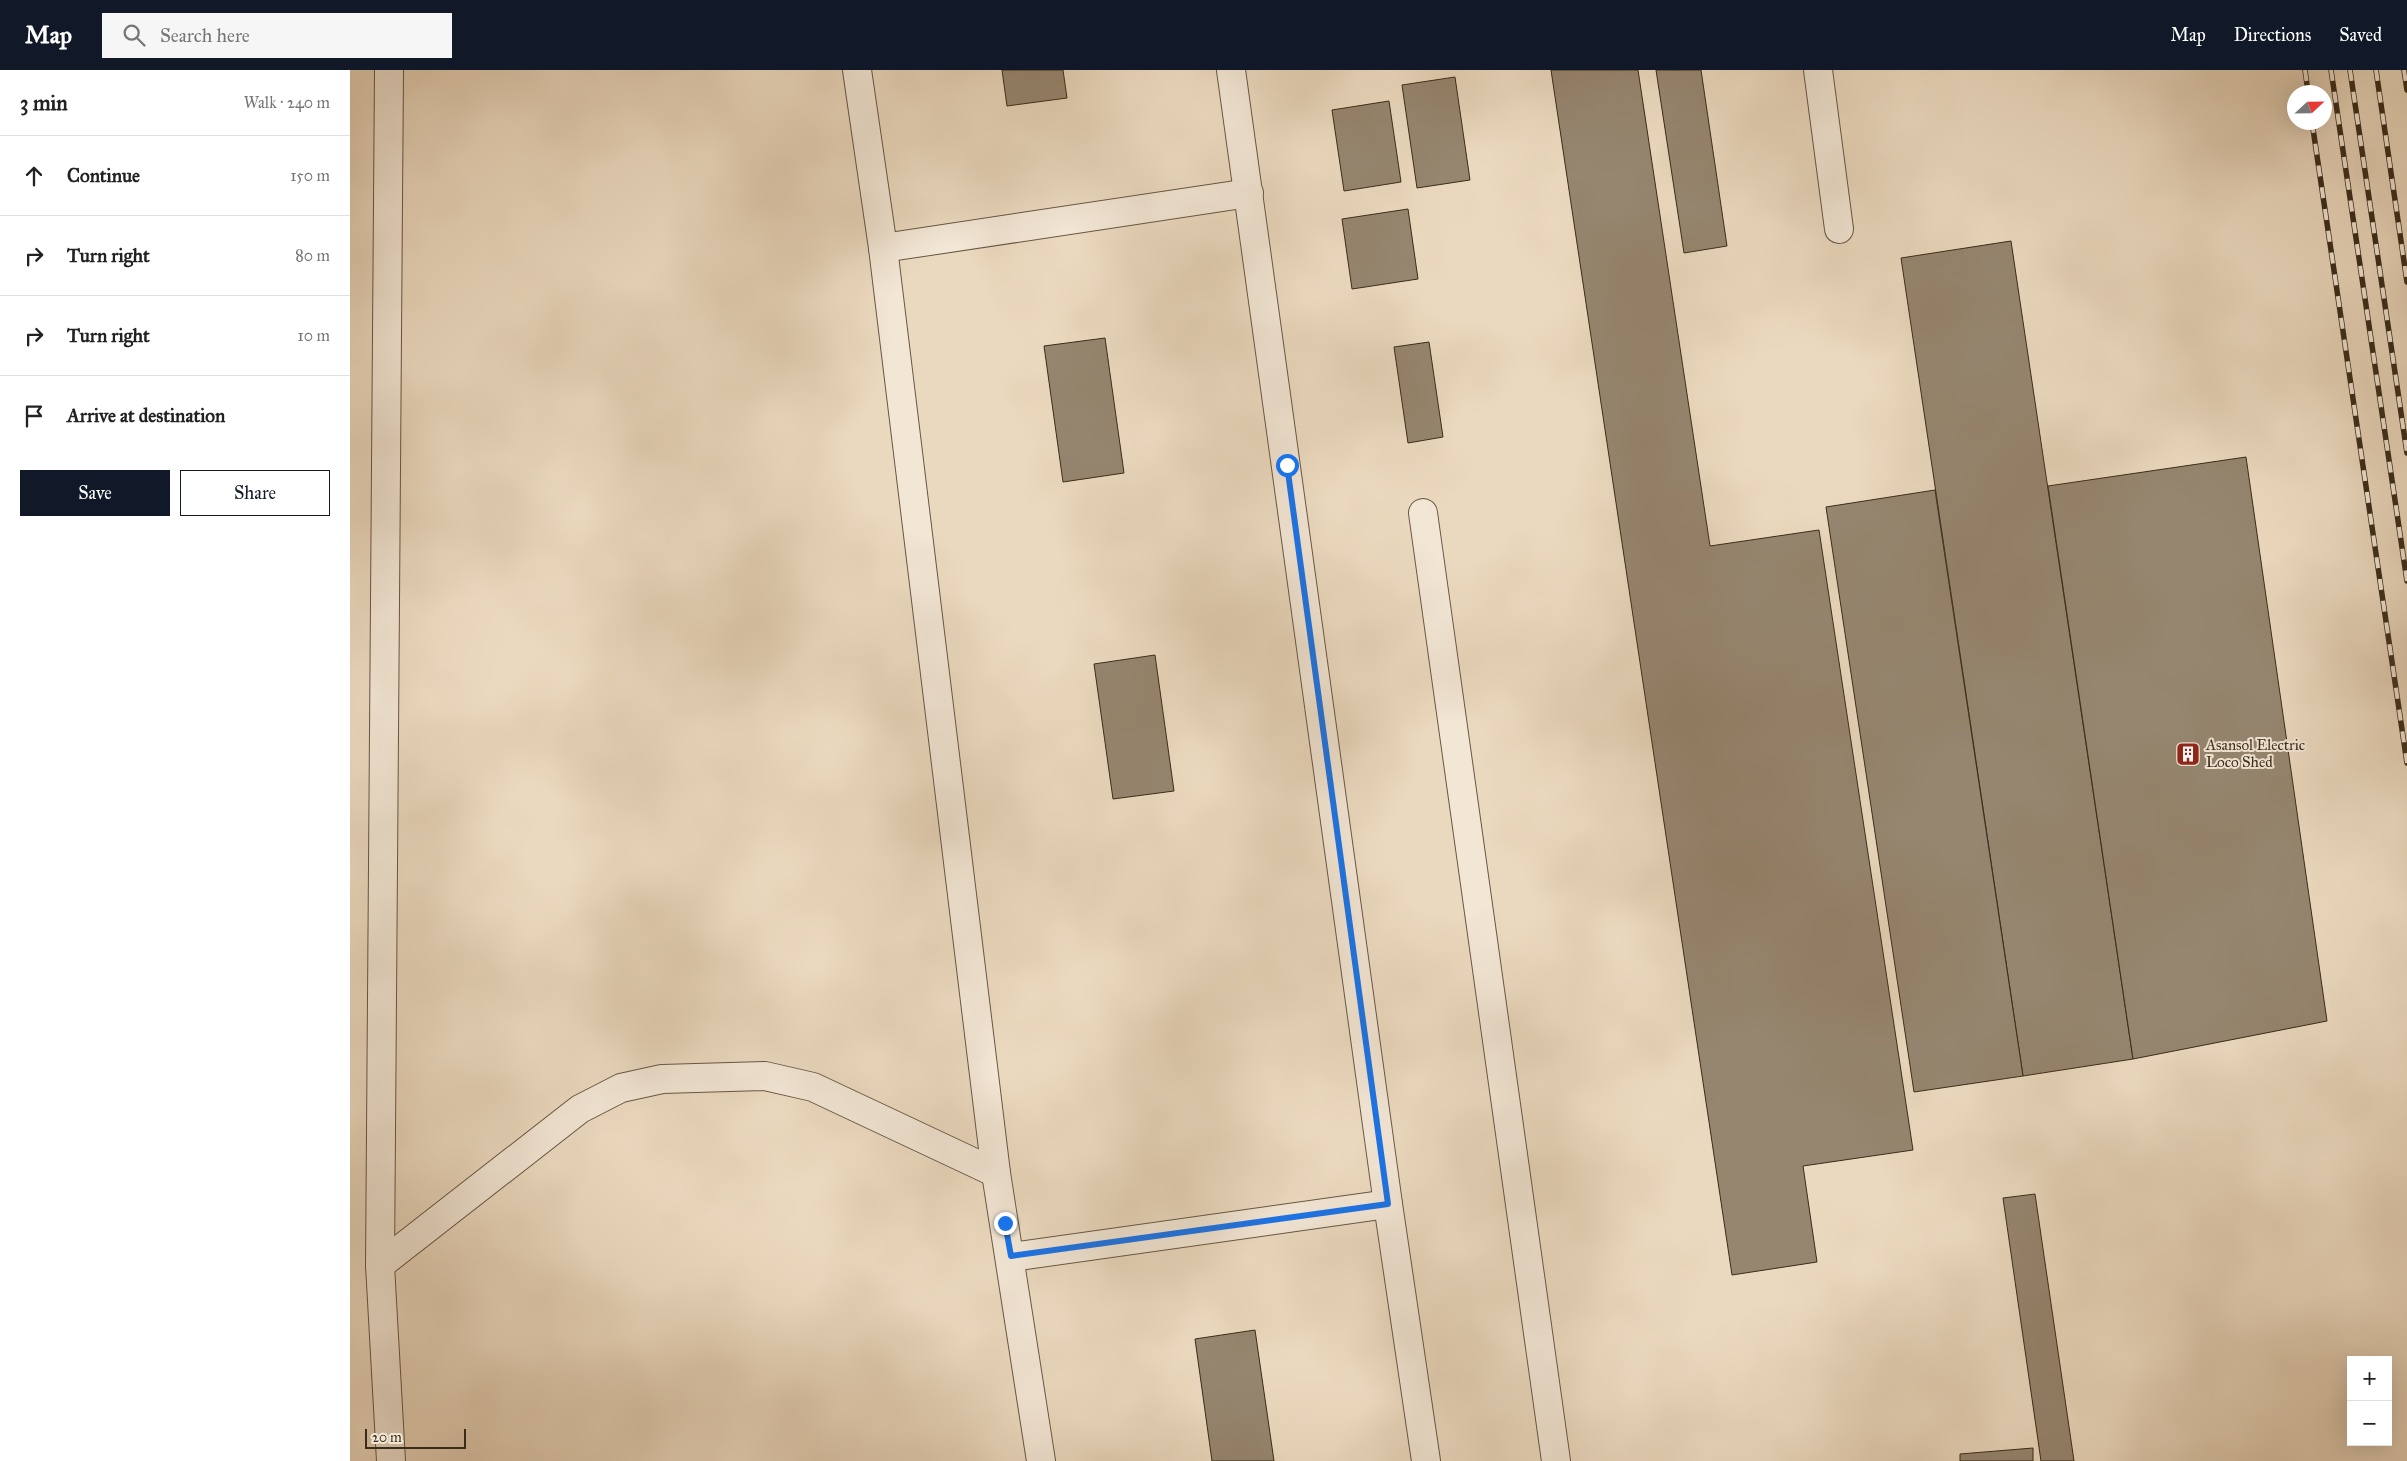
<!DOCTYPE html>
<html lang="en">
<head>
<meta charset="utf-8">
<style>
	:root { --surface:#fff; --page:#f6f6f6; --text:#222; --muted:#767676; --line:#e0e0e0; --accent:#111827 }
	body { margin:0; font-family:"IM FELL Great Primer",serif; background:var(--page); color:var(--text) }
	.controls { position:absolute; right:15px; bottom:15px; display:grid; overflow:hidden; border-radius:0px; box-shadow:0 5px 20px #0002 }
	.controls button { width:45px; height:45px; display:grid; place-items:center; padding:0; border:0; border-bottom:1px solid var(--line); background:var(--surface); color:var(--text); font:25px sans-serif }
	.compass { position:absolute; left:1937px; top:15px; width:45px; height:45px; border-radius:50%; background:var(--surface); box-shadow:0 5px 20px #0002; rotate:68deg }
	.scale { position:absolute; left:15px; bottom:12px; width:101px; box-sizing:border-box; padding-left:5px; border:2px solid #392c1b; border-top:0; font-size:14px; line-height:18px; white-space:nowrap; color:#392c1b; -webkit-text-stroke:4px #f2e6d5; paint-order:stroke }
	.stop { position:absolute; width:15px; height:15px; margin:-11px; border:4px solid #1a73e8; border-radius:50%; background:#fff }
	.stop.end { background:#1a73e8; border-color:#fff; box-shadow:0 1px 5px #0008 }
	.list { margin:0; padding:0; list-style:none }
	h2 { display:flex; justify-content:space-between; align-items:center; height:65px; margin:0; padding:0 20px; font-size:21px }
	h2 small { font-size:16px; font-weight:400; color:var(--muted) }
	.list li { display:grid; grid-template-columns:32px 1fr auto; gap:15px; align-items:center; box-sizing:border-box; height:80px; padding:0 20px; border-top:1px solid var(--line) }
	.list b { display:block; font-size:19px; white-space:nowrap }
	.list em { font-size:16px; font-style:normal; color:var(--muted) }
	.actions { display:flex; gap:10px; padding:15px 20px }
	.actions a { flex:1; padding:11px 0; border:1px solid var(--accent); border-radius:0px; text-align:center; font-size:18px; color:var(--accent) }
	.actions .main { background:var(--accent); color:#fff }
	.icon { flex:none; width:28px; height:28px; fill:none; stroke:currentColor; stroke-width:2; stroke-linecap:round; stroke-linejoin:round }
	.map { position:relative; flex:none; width:2057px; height:1391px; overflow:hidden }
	header { display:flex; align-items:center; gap:30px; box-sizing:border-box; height:70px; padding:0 25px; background:var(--accent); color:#fff }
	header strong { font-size:24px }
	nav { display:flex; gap:28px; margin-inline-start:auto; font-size:18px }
	.search { width:350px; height:45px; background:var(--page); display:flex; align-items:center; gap:12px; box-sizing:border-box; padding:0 18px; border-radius:0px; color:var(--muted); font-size:19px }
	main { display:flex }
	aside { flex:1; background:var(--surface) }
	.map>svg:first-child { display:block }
</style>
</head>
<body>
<header>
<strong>Map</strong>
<div class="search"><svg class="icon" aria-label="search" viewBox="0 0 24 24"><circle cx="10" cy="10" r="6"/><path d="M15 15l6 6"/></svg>Search here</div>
<nav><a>Map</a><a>Directions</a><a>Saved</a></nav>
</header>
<main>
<aside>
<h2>3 min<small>Walk · 240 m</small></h2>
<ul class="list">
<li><svg class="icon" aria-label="ahead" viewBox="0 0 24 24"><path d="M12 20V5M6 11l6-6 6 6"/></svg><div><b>Continue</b></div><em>150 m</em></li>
<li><svg class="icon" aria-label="right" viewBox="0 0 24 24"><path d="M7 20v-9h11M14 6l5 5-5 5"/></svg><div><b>Turn right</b></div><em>80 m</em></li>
<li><svg class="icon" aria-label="right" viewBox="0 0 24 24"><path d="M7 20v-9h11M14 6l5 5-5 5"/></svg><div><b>Turn right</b></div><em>10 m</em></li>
<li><svg class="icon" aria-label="arrive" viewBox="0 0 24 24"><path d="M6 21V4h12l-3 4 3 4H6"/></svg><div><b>Arrive at destination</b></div></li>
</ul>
<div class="actions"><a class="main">Save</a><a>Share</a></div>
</aside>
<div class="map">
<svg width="2057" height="1391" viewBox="0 0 2057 1391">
	<rect width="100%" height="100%" fill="#ebd9bf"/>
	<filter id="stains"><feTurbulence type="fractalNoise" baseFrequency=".004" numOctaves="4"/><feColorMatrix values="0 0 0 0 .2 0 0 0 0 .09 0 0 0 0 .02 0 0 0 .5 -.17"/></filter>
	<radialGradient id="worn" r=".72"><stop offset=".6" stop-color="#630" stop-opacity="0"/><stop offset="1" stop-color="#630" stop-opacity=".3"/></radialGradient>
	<g fill="#968670" stroke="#392c1b">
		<polygon points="652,0 713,0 717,28 657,36"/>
		<polygon points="1201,0 1288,0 1360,476 1469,460 1563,1080 1453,1096 1467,1192 1382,1205"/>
		<polygon points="1306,0 1351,0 1377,176 1334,183"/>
		<polygon points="1105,7 1120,110 1067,118 1052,15"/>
		<polygon points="1039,31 1051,112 994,121 982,40"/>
		<polygon points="1058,139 1068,209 1002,219 992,149"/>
		<polygon points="1661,171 1783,989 1673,1006 1551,188"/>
		<polygon points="755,268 774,403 713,412 694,276"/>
		<polygon points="1079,272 1093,367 1058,373 1044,277"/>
		<polygon points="1896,387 1977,951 1783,989 1698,416"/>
		<polygon points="1585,420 1673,1006 1564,1022 1476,437"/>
		<polygon points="805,585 824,721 763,729 744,594"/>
		<polygon points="1685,1124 1724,1391 1691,1391 1653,1128"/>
		<polygon points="905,1260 924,1391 862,1391 845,1269"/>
		<polygon points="1683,1378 1683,1391 1610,1391 1610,1384"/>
	</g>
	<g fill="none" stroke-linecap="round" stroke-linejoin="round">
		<g stroke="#665744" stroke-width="30">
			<g id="minor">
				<polyline points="39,0 30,1195 41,1391"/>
				<polyline points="507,0 533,178 646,1103 691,1391"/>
				<polyline points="881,0 1038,1134 1076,1391"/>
				<polyline points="1468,0 1489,159"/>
				<polyline points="533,178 899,123"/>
				<polyline points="1073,443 1206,1391"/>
				<polyline points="661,1187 1038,1134"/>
				<polyline points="30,1195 230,1039 271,1018 312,1009 415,1006 463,1017 646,1103"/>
			</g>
		</g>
		<use href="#minor" stroke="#f2e6d5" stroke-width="28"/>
		<g stroke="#392c1b" stroke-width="5.5">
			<g id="rail">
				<polyline points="1955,0 1958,22"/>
				<polyline points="1981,0 2057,511"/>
				<polyline points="2000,0 2057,383"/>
				<polyline points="2026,0 2057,212"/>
				<polyline points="2054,0 2057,20"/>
				<polyline points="1962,52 2057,693"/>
			</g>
		</g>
		<use href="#rail" stroke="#f2e6d5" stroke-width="4" stroke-dasharray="11" stroke-linecap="butt"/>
	</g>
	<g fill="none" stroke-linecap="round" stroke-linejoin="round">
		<polyline stroke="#1a73e8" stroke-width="6" points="655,1153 661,1186 1038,1134 937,395"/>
	</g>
	<defs>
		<g id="building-square" transform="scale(1.25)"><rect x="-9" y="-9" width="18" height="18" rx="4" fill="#8f2418" stroke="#f2e6d5"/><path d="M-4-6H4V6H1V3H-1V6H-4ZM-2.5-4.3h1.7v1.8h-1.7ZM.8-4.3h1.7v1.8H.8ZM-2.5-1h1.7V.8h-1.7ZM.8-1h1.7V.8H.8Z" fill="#fff"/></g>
	</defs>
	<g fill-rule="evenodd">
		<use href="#building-square" x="1838" y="684"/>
	</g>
	<g text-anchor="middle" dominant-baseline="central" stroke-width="4" stroke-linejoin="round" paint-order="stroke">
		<g font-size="15" fill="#392c1b" stroke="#f2e6d5" text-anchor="start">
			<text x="1856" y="675">Asansol Electric<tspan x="1856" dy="17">Loco Shed</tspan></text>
		</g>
	</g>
	<rect width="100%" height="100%" filter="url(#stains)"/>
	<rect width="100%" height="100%" fill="url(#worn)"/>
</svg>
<div class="controls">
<button>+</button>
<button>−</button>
</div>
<svg class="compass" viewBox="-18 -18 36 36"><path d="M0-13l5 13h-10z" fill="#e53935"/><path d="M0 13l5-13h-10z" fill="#767676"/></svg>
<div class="scale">20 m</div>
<div class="stop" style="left:937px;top:395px"></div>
<div class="stop end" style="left:655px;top:1153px"></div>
</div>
</main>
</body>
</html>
